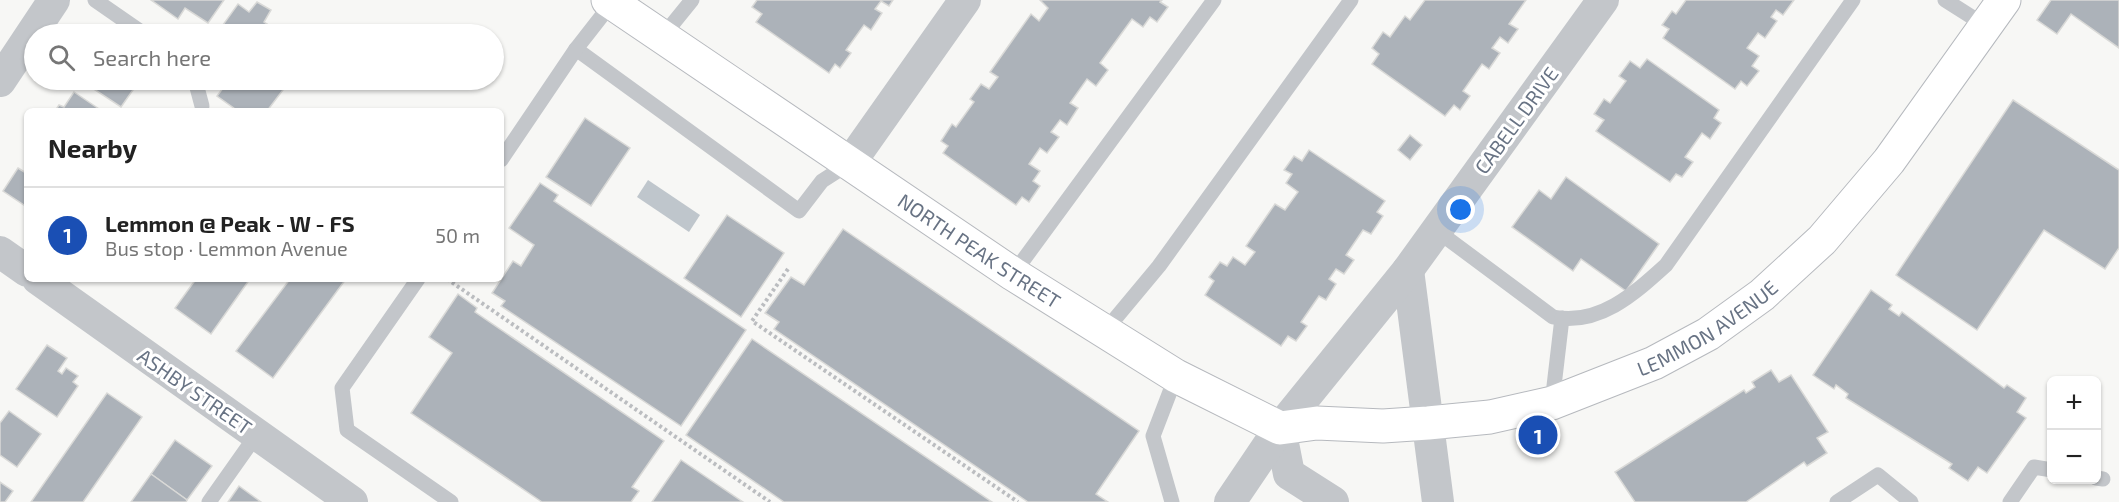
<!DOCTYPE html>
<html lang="en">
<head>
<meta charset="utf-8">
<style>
	:root { --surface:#fff; --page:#f2f2f2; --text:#222; --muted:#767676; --line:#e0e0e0; --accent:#111827 }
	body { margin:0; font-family:"Exo 2",sans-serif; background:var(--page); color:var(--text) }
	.controls { position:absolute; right:18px; bottom:18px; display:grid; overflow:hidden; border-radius:9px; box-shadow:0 2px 4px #0004 }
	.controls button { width:54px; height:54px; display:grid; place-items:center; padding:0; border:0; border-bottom:2px solid var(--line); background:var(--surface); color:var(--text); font:30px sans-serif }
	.you { position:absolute; left:1461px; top:210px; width:21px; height:21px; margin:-15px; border:4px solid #fff; border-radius:50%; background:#1a73e8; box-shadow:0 0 0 9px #1a73e833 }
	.badge { display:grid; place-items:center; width:39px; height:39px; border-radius:50%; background:var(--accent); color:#fff; font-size:20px; font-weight:700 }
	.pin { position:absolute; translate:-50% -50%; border:3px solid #fff; box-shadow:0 2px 6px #0006 }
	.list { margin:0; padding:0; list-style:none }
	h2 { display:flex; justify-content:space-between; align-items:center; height:78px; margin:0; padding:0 24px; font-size:26px }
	h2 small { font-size:20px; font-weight:400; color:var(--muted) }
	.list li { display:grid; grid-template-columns:39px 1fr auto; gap:18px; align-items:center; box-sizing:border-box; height:96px; padding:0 24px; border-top:2px solid var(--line) }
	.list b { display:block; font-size:22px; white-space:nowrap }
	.list p { margin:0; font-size:20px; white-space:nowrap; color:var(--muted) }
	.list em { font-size:20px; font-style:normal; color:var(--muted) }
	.icon { flex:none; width:33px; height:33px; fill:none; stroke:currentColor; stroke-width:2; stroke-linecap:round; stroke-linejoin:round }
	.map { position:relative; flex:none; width:2119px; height:502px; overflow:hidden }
	.search { position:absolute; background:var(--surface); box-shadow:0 2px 4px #0004; left:24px; top:24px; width:480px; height:66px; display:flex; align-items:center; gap:15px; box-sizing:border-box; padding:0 21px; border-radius:33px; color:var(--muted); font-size:22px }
	.panel { position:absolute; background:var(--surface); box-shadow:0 2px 4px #0004; left:24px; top:108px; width:480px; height:174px; border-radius:9px }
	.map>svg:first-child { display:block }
</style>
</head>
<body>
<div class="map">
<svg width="2119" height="502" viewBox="0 0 2119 502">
	<rect width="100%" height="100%" fill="#f7f7f5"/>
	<polygon fill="#bfc6cc" points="648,180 700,215 689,232 637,197"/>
	<g fill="#acb2b9" stroke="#d9d9d7" stroke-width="1.5">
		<polygon points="151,0 224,0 208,23 185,8 178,19"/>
		<polygon points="757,0 893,0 889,6 881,1 875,9 882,13 871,30 864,25 846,50 851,53 840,68 835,64 829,73 756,22 762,14 752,7"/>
		<polygon points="1040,0 1162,0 1160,2 1168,7 1157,22 1150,17 1143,27 1132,19 1100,63 1108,70 1096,86 1087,79 1070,103 1078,108 1067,125 1060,120 1051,132 1059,137 1047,153 1040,148 1029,164 1040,171 1033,181 1040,186 1029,202 1022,197 1016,205 943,153 948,146 941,141 952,124 956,127 974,102 970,99 981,84 989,89 998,77 990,72 1031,14 1039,21 1048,8"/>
		<polygon points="1425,0 1526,0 1509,24 1518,29 1508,43 1500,37 1492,48 1500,53 1489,69 1482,64 1463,91 1470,96 1460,110 1454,105 1445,116 1372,64 1379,54 1372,48 1383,32 1390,37 1405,16 1410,20"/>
		<polygon points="1686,0 1794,0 1783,15 1776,10 1771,17 1777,21 1765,38 1758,33 1747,48 1759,56 1752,66 1759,71 1747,86 1741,81 1735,89 1663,38 1669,29 1662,25 1672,11 1676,14"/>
		<polygon points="2051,0 2119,0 2119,48 2071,14 2057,34 2037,20"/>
		<polygon points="257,2 271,10 264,22 267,24 259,34 227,34 220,29 238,4 249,12"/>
		<polygon points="1647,59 1719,110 1714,118 1721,123 1710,139 1702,133 1685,157 1693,162 1682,177 1676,174 1670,182 1596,131 1604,120 1594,114 1604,99 1610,103 1626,81 1619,76 1630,61 1640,68"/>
		<polygon points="80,80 140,80 121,107"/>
		<polygon points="229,80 277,80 286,86 267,111 238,111 217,96"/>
		<polygon points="74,92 102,111 55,111 59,105 64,107"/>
		<polygon points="2013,100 2119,170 2119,248 2105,269 2044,230 1977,330 1896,275"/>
		<polygon points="585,118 630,148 591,206 546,177"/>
		<polygon points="1410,135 1422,145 1410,160 1398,150"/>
		<polygon points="1309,150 1385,201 1377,212 1383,216 1371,234 1363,230 1346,255 1354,260 1344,274 1336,269 1329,279 1336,284 1326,300 1319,296 1301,322 1307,326 1296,341 1288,336 1281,346 1205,295 1214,281 1209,277 1220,262 1227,266 1233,257 1245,265 1255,252 1246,246 1275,204 1285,210 1298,192 1286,183 1292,174 1284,170 1294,156 1302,161"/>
		<polygon points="18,168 26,173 27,170 27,207 3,191"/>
		<polygon points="1566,177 1659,244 1626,291 1581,259 1573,271 1512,227 1539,190 1551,199"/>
		<polygon points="540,183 558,195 554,201 746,330 681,426 501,306 505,301 492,293 513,261 521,266 534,245 509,228"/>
		<polygon points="727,215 784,253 741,317 684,278"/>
		<polygon points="843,229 1139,431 1096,494 1108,502 1028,502 774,329 779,322 765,313 791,277 804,285"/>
		<polygon points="196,279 250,279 211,334 175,308"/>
		<polygon points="290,279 346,279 273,378 236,351"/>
		<polygon points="1871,290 1892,305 1889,309 1899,316 1902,312 2004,388 2007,385 2026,398 2017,412 2026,418 1987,473 1978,467 1968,481 1949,468 1952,464 1944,459 1846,398 1848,394 1836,385 1834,389 1813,375"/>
		<polygon points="458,294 477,308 475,312 664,441 632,487 639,491 631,502 542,502 411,413 452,353 429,337"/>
		<polygon points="752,339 992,502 784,502 686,435"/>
		<polygon points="47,345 67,358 58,371 62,374 66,368 78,376 73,382 78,386 57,417 16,389"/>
		<polygon points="1771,370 1779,382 1791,375 1828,432 1817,438 1827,453 1807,466 1804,462 1746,502 1635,502 1615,472 1744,390 1746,393 1755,387 1752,382"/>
		<polygon points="107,393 142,417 83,502 31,502"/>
		<polygon points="9,411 41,434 17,467 0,455 0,423"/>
		<polygon points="175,440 212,466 187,500 151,474"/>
		<polygon points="681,460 743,502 652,502"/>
		<polygon points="151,474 187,500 186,502 131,502"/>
		<polygon points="0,482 13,491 5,502 0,502"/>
		<polygon points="239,486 261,502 228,502"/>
	</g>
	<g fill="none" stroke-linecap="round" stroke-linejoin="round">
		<g stroke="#b6b9be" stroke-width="35">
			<g id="secondary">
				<path id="s1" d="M608,0L1013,274L1176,376L1280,428L1317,423L1383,426L1428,423L1490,417L1552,403L1654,363L1708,334L1762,295L1822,240L1889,161L2004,0"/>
			</g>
		</g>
		<g stroke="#bbbdc0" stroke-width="4" stroke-dasharray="3 3" stroke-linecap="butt">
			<polyline points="788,269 752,321 1018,502"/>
			<polyline points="447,279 770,502"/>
		</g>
		<g stroke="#c3c6ca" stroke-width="15">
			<polyline points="95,0 144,34"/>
			<polyline points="1945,0 1986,26"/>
			<polyline points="662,37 692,0"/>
			<polyline points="576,49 799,211 822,181 850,163"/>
			<polyline points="195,80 202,106"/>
			<polyline points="501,160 576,49 612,3"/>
			<path d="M1436,230L1553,317C1599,326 1634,294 1666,265L1853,0"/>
			<polyline points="1013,274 1214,0"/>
			<polyline points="418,279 342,388 347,430 451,502"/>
			<polyline points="1104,332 1159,266 1351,0"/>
			<polyline points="1552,403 1562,318"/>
			<polyline points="2096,478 2103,479"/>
			<polyline points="209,502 257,434"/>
			<polyline points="1172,502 1153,436 1176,376"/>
			<polyline points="1837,502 1878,475 1911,502"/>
			<polyline points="2010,502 2034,467 2052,470"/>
		</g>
		<g stroke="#c3c6ca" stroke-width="32">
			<polyline points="0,81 54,0"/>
			<polyline points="850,163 965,0"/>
			<polyline points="0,252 27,271"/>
			<polyline points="1408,270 1438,502"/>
			<polyline points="38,279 352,502"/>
			<polyline points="1280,428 1289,474 1333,502"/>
			<polyline points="1230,502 1280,428 1408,270 1603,0"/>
		</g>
		<use href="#secondary" stroke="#fff" stroke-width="33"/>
	</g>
	<g text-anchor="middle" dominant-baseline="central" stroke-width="6" stroke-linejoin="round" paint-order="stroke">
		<g font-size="20" fill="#687384" stroke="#fff">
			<text transform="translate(1516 120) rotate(-54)">CABELL DRIVE</text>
			<text stroke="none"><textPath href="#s1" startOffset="448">NORTH PEAK STREET</textPath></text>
			<text stroke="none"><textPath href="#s1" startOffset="1245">LEMMON AVENUE</textPath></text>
			<text transform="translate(195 391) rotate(35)">ASHBY STREET</text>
		</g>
	</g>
</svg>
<div class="controls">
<button>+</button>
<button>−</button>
</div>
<div class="you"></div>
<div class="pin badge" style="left:1538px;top:435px;background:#1a4fb4">1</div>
<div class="search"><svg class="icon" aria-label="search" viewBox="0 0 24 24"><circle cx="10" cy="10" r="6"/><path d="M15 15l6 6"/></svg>Search here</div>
<section class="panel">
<h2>Nearby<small></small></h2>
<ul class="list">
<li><span class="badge" style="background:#1a4fb4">1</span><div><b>Lemmon @ Peak - W - FS</b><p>Bus stop · Lemmon Avenue</p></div><em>50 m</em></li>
</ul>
</section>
</div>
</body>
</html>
